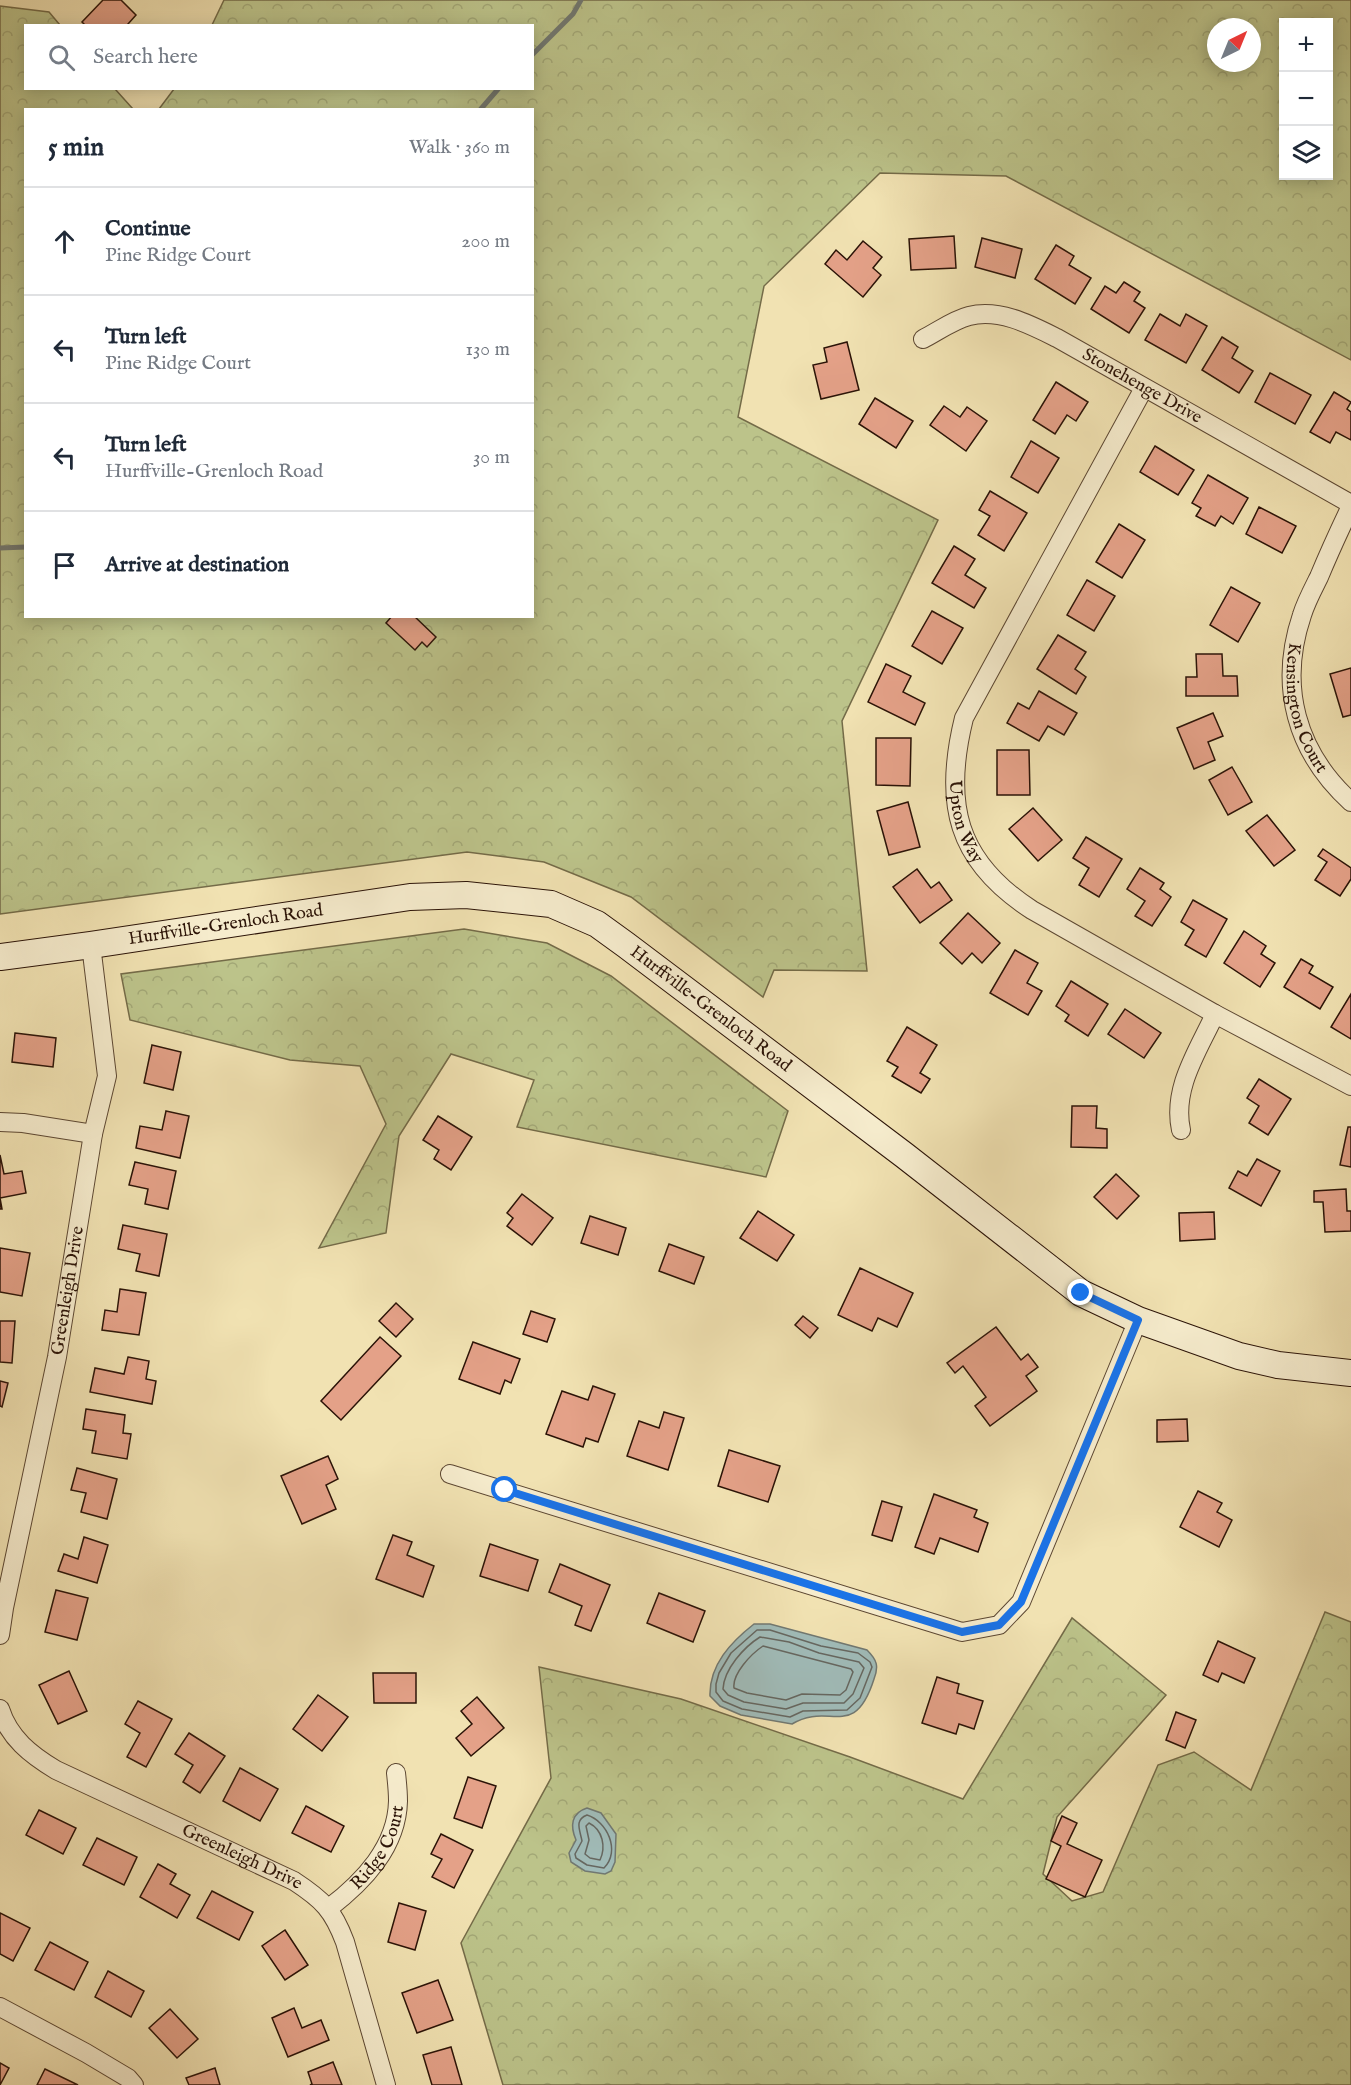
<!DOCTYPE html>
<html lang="en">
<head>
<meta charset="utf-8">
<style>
	:root { --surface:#fff; --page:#f2f2f3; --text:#1f2937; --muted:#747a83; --line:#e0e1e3 }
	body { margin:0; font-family:"IM FELL English",serif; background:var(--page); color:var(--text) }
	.controls { position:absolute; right:18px; top:18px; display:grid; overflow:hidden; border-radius:0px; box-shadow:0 3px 15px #0003 }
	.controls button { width:54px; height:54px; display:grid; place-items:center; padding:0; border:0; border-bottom:2px solid var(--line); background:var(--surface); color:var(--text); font:30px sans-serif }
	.compass { position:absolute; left:1207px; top:18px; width:54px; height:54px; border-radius:50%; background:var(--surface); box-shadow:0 3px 15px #0003; rotate:43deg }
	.stop { position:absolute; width:18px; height:18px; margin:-14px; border:4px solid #1a73e8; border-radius:50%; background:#fff }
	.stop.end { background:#1a73e8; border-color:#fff; box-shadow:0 2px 6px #0008 }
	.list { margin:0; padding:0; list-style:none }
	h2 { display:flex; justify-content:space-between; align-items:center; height:78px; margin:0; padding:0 24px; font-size:26px }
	h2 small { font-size:20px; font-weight:400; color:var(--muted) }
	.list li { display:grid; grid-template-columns:39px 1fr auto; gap:18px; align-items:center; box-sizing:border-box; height:108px; padding:0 24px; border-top:2px solid var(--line) }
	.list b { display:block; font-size:22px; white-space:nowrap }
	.list p { margin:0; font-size:20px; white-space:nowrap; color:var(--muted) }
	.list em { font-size:20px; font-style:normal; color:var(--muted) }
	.icon { flex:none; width:33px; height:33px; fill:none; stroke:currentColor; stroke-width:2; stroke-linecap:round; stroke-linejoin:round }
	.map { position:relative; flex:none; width:1351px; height:2085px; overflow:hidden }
	.search { position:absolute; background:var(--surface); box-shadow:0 3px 15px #0003; left:24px; top:24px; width:510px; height:66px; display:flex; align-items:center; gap:15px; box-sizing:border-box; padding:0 21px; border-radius:0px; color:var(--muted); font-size:22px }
	.panel { position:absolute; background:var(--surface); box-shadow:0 3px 15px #0003; left:24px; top:108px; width:510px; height:510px; border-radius:0px }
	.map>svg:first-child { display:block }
</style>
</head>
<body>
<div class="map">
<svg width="1351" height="2085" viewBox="0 0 1351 2085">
	<defs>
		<pattern id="forest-crowns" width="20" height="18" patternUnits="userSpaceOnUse" patternTransform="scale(1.5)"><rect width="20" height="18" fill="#bcc38a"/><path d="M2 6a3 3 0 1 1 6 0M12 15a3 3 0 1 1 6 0" fill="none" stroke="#a2a776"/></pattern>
	</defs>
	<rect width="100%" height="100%" fill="#f1e2b2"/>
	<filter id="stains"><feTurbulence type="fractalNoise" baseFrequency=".00333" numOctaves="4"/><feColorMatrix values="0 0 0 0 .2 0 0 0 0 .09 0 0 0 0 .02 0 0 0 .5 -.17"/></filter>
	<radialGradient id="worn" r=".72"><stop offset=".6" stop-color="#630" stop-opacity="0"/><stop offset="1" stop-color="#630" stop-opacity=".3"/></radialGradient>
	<g fill="url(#forest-crowns)" stroke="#746b48" stroke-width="1.5" fill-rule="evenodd">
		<path d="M224,0H1351V360L1006,176L880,173L764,286L738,417L938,520L842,721L867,971L774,970L763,997L631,897L544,862L467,852L0,914V6L49,12L60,25L26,26V88L115,89L133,109L26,110V616H532V110L159,109L174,89L532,88V26L212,25ZM1284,22H1328V176H1284ZM1216,27H1252V63H1216Z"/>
		<polygon points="464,929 547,943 611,976 788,1111 766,1177 517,1127 534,1080 451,1054 399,1136 386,1233 319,1248 386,1124 360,1066 290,1060 130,1020 121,974"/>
		<polygon points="1325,1612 1351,1622 1351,2085 503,2085 461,1943 551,1778 539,1667 681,1699 850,1757 963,1799 1072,1618 1166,1695 1057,1817 1043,1874 1072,1901 1103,1892 1158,1765 1194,1752 1251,1790"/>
	</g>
	<g fill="#a0bbb8" stroke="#717871" stroke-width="1.5">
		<path d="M754,1624H770L867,1650C877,1660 879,1666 874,1679C854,1742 829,1701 792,1724L741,1715L720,1706L710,1696C709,1665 731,1642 754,1624Z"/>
		<path d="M587,1808L601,1813L616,1834L615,1862L611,1871L605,1874L585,1871L571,1862L569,1853L576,1840C570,1826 571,1813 587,1808Z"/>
	</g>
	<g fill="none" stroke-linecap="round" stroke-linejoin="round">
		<g stroke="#666760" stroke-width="1.5">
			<polygon points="757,1630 770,1630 821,1646 858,1653 870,1662 872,1667 860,1698 847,1710 803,1711 790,1717 742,1709 723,1701 716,1692 716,1684 719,1673 731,1653"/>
			<path d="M760,1637L789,1642L819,1653L859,1662L864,1668L853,1694L844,1703H803L786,1709L744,1702L728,1695L723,1689C724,1669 744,1647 760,1637Z"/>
			<path d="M763,1646L851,1669L853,1672L846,1690L840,1695L802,1694L786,1700L747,1693L734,1688C732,1674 751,1654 763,1646Z"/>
			<path d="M587,1815C607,1821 621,1851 604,1868L587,1865L576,1858L575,1854L582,1841C580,1830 574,1820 587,1815Z"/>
			<path d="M589,1823C603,1830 606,1847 600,1860L590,1858L585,1854L589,1840L586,1826Z"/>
		</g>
		<g stroke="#717871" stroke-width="5">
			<polyline points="532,55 573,14 581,0"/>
			<polyline points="480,110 499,88"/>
			<polyline points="0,548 26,547"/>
		</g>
	</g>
	<g fill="#e4a188" stroke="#2b1307" stroke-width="1.5">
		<polygon points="103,0 121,0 136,15 128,24 130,26 86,26 82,22"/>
		<polygon points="954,236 956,268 911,270 909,239"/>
		<polygon points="982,238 1022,249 1015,278 975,267"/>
		<polygon points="863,241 882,257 873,268 881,275 863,297 825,264 836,250 847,260"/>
		<polygon points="1056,245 1074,256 1069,265 1091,278 1075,304 1035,279"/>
		<polygon points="1124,282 1140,292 1134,301 1145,308 1129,333 1091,309 1105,286 1116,293"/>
		<polygon points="1160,314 1180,326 1186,314 1207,326 1186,363 1145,340"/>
		<polygon points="1222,337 1238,347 1232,358 1253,371 1239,393 1202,370"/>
		<polygon points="847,342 859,390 821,399 813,365 827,362 824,348"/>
		<polygon points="1270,373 1311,395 1295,424 1255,402"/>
		<polygon points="1056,382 1088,402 1076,421 1067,415 1055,434 1033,420"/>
		<polygon points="1334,392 1351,402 1347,409 1351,412 1351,440 1336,432 1330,443 1310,432"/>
		<polygon points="875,398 913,421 896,448 859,424"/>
		<polygon points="944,406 960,417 967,407 987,421 966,451 930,425"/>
		<polygon points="1031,441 1059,458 1038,493 1011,477"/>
		<polygon points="1155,446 1194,470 1178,495 1140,472"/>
		<polygon points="1208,475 1248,498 1233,524 1221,516 1215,526 1196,516 1201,508 1192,503"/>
		<polygon points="990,491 1027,513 1004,551 978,535 990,516 979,510"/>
		<polygon points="1259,507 1296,526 1282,553 1246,534"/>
		<polygon points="1119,524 1145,540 1122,578 1096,562"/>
		<polygon points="954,546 975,559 965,575 986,588 974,608 932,583"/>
		<polygon points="1087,580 1115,596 1094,631 1067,615"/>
		<polygon points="1231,587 1260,603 1238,642 1210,625"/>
		<polygon points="932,611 963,628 942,664 912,646"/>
		<polygon points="392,616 414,616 436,637 427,647 422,642 415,650 386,623"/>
		<polygon points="1058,635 1086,652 1075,669 1086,677 1076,694 1037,669"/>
		<polygon points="1196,654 1222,654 1223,676 1237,676 1238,696 1186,696 1186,677 1197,677"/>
		<polygon points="886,664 911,676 903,692 925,703 915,725 868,702"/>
		<polygon points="1351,668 1351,715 1343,717 1330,674"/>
		<polygon points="1039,691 1077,713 1064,735 1048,726 1039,741 1007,723 1018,703 1029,709"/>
		<polygon points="1213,713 1223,736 1208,742 1215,760 1194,769 1177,728"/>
		<polygon points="876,738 911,738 910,786 876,785"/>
		<polygon points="997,750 1029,750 1030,795 997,795"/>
		<polygon points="1232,767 1252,802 1228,815 1209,780"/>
		<polygon points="908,802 920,847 889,855 877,811"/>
		<polygon points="1033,808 1062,840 1038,861 1009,829"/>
		<polygon points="1267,815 1295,850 1274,866 1246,831"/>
		<polygon points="1086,837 1122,859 1099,897 1079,885 1089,868 1073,858"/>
		<polygon points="1323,849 1351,868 1351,879 1340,896 1315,880 1327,862 1318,856"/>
		<polygon points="1140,868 1164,883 1160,889 1171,897 1152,926 1135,916 1145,901 1127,889"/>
		<polygon points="917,869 931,888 939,882 952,900 920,923 893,887"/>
		<polygon points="1193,900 1227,919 1206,957 1185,945 1194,930 1181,922"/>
		<polygon points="968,913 1000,943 982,963 972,953 962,964 940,943"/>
		<polygon points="1244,931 1266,946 1261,954 1275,963 1260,987 1224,963"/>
		<polygon points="1015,950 1038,963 1027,983 1042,991 1028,1015 990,993"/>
		<polygon points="1301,959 1313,966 1309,973 1333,987 1320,1009 1284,987"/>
		<polygon points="1071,981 1108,1004 1088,1036 1065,1021 1069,1015 1056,1006"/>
		<polygon points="1351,994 1351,1039 1331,1027"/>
		<polygon points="1125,1009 1161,1033 1144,1058 1108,1034"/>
		<polygon points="907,1027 937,1045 920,1073 930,1079 921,1093 892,1076 898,1067 887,1061"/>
		<polygon points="15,1033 56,1038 53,1067 12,1062"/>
		<polygon points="152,1045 181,1052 173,1090 144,1083"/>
		<polygon points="1259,1079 1291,1099 1268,1135 1249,1123 1259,1106 1247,1098"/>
		<polygon points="1072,1106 1097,1106 1096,1128 1107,1129 1107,1148 1071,1147"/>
		<polygon points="166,1111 189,1116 180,1158 136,1148 140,1126 162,1130"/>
		<polygon points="438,1116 472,1137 451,1170 434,1159 439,1150 423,1140"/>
		<polygon points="1348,1127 1351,1127 1351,1167 1340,1165"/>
		<polygon points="0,1155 4,1174 22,1171 26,1193 0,1198 2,1209 0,1209"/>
		<polygon points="1257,1159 1280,1171 1261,1206 1229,1188 1238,1171 1247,1176"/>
		<polygon points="135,1162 176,1171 168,1209 145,1204 148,1189 129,1185"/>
		<polygon points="1116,1174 1139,1196 1117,1219 1094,1197"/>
		<polygon points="1346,1189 1347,1211 1351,1211 1351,1231 1325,1232 1323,1202 1314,1202 1314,1191"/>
		<polygon points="522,1194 553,1218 532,1245 507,1226 513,1218 507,1213"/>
		<polygon points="758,1211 794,1235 777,1261 740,1238"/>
		<polygon points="1214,1212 1215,1239 1180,1241 1179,1213"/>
		<polygon points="590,1216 626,1228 618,1255 581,1243"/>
		<polygon points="123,1225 167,1234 159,1276 136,1271 140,1254 118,1249"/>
		<polygon points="669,1244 704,1257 694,1284 659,1271"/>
		<polygon points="0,1248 30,1253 22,1296 0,1292"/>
		<polygon points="860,1268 913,1293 897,1327 878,1318 872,1331 838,1315"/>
		<polygon points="120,1289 146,1293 139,1335 102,1330 105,1310 117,1312"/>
		<polygon points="396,1303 413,1319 396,1337 379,1321"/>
		<polygon points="531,1311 555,1319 547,1342 523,1334"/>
		<polygon points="803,1316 818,1328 810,1338 795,1325"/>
		<polygon points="0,1321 15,1321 12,1363 0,1362"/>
		<polygon points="996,1327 1021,1360 1028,1354 1038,1367 1026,1376 1037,1391 990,1426 975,1406 986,1397 963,1366 955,1373 947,1363"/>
		<polygon points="380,1337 401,1356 341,1420 321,1401"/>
		<polygon points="473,1342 520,1359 511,1383 505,1380 500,1394 459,1379"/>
		<polygon points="128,1357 149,1361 146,1379 156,1381 152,1404 90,1392 95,1368 124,1374"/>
		<polygon points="0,1381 8,1383 2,1407 0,1406"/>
		<polygon points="593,1386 615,1394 598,1442 586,1438 583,1447 546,1434 562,1391 588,1400"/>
		<polygon points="86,1409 125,1415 123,1433 131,1434 127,1459 92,1453 96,1431 83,1429"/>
		<polygon points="664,1412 684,1418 668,1470 627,1456 639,1421 659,1428"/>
		<polygon points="1187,1419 1188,1441 1157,1442 1157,1420"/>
		<polygon points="729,1450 780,1466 768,1502 718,1486"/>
		<polygon points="328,1456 338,1479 326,1485 336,1509 302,1524 281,1476"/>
		<polygon points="77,1468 117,1479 107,1519 81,1512 86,1493 71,1490"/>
		<polygon points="1198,1491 1222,1503 1217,1512 1232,1520 1219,1547 1180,1527"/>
		<polygon points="934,1494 977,1510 974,1517 988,1523 978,1552 940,1538 934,1554 915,1547"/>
		<polygon points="882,1501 902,1507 892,1541 872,1535"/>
		<polygon points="393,1535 412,1542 407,1555 434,1566 423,1597 376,1579"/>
		<polygon points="84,1537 108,1545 97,1583 58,1571 64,1554 78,1559"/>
		<polygon points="490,1544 538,1560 528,1591 480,1576"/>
		<polygon points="560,1564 610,1585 591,1631 575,1625 582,1606 549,1592"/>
		<polygon points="56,1590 88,1598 77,1640 45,1632"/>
		<polygon points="659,1593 705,1611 693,1642 647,1623"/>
		<polygon points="1218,1641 1255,1658 1244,1683 1222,1673 1218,1682 1203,1675"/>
		<polygon points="69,1671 87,1711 58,1724 39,1685"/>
		<polygon points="373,1673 416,1673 416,1703 374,1703"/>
		<polygon points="937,1677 959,1684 957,1693 983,1701 974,1729 959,1724 956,1734 922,1723"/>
		<polygon points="318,1695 348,1717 322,1751 293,1729"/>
		<polygon points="477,1697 504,1728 471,1756 456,1738 472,1724 461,1711"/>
		<polygon points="138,1701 172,1719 146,1767 127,1757 140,1733 125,1724"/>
		<polygon points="1176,1712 1196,1720 1185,1748 1166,1740"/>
		<polygon points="189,1733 225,1756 200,1793 183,1782 193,1765 175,1754"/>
		<polygon points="240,1768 278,1789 260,1821 223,1801"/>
		<polygon points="468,1777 496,1786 482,1828 454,1818"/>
		<polygon points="306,1806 344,1826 331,1852 292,1833"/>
		<polygon points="39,1810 76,1828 63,1854 26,1835"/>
		<polygon points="1062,1816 1077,1823 1067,1844 1102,1860 1085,1897 1046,1879 1061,1846 1051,1841"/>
		<polygon points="441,1834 473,1850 454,1888 432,1877 442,1859 431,1854"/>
		<polygon points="97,1838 137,1857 124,1885 83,1865"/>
		<polygon points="158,1864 176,1874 170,1884 190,1895 177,1918 140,1897"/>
		<polygon points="212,1891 253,1912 239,1940 197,1918"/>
		<polygon points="399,1903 426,1911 415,1950 388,1942"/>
		<polygon points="0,1913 30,1928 13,1961 0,1954"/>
		<polygon points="285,1930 308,1965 285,1980 262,1946"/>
		<polygon points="50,1942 88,1962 74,1990 35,1970"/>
		<polygon points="108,1971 144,1991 131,2017 95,1997"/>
		<polygon points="438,1980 453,2020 417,2033 402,1993"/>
		<polygon points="294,2008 302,2028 321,2020 329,2040 288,2057 272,2018"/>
		<polygon points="170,2009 198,2039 177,2058 149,2028"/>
		<polygon points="451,2047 462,2085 432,2085 423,2055"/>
		<polygon points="333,2062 342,2085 310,2085 312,2084 308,2072"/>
		<polygon points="0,2063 9,2068 0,2085"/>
		<polygon points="215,2068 220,2085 189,2085 186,2078"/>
		<polygon points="45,2069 78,2085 37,2085"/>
	</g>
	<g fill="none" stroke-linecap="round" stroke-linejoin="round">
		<g stroke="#5c4732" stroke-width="20">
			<g id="minor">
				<path id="s1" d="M923,339C937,332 953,320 969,316C999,308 1031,325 1057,338L1351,504"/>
				<path id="s2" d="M1144,388L964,718C943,803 956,861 1032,910L1215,1014L1351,1086"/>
				<path id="s3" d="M1351,506C1340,529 1329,553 1319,577C1313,589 1306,602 1302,615C1278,686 1296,752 1351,802"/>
				<polyline points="0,1122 23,1123 93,1134"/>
				<path d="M1181,1130C1172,1088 1198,1051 1215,1014"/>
				<polyline points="450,1474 962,1632 999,1625 1021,1602 1138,1320"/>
				<path id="s4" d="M0,1635L4,1608L57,1357L93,1134L107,1076L91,945"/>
				<path id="s5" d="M0,1709C9,1738 31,1755 56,1770L294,1881C323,1900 333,1910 345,1942L386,2085"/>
				<path id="s6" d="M329,1908C363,1882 397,1847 398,1801C398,1792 397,1782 396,1773"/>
				<polyline points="0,2007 86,2053 128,2078 134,2085"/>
			</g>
		</g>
		<g stroke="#2b1307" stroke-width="28">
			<g id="secondary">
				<path id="s7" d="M0,957L91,945L410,897L466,895L551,904L597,924L626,945L904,1155L1081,1293L1138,1320L1239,1356L1278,1365L1351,1373"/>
			</g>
		</g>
		<use href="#minor" stroke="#f6eccd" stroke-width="18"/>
		<use href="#secondary" stroke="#f6eccd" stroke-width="26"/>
	</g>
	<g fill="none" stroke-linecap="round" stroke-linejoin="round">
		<polyline stroke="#1a73e8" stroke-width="8" points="505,1490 962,1632 999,1625 1021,1602 1138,1320 1081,1293"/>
	</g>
	<g text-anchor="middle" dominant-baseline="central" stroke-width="4.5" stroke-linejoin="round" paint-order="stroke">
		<g font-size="18" fill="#2b1307" stroke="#f6eccd">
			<text stroke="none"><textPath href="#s1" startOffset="242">Stonehenge Drive</textPath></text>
			<text stroke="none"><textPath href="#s3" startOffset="216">Kensington Court</textPath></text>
			<text stroke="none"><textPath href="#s2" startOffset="482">Upton Way</textPath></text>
			<text stroke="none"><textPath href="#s7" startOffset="228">Hurffville-Grenloch Road</textPath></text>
			<text stroke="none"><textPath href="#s7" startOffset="748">Hurffville-Grenloch Road</textPath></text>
			<text stroke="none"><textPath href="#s4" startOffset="351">Greenleigh Drive</textPath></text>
			<text stroke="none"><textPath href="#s6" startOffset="80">Ridge Court</textPath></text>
			<text stroke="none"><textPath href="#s5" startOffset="290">Greenleigh Drive</textPath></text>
		</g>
	</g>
	<rect width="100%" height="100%" filter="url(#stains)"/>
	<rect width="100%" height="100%" fill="url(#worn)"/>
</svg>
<div class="controls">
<button>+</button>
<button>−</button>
<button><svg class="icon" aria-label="layers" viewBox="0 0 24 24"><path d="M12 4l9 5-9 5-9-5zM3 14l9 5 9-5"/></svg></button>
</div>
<svg class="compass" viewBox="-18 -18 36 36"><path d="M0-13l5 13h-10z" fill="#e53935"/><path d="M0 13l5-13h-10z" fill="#747a83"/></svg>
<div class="stop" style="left:505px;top:1490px"></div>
<div class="stop end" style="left:1081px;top:1293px"></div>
<div class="search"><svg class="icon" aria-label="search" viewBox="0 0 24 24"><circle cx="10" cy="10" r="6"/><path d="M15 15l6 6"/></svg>Search here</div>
<section class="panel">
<h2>5 min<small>Walk · 360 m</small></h2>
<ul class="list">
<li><svg class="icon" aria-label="ahead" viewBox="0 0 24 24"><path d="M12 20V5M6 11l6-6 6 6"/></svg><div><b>Continue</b><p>Pine Ridge Court</p></div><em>200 m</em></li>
<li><svg class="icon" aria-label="left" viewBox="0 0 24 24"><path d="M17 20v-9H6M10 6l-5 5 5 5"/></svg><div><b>Turn left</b><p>Pine Ridge Court</p></div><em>130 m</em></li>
<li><svg class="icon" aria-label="left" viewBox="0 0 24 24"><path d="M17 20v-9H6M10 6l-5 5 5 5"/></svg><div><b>Turn left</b><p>Hurffville-Grenloch Road</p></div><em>30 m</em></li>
<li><svg class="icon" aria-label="arrive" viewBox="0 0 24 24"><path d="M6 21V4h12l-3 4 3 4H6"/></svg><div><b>Arrive at destination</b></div></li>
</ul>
</section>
</div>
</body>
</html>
